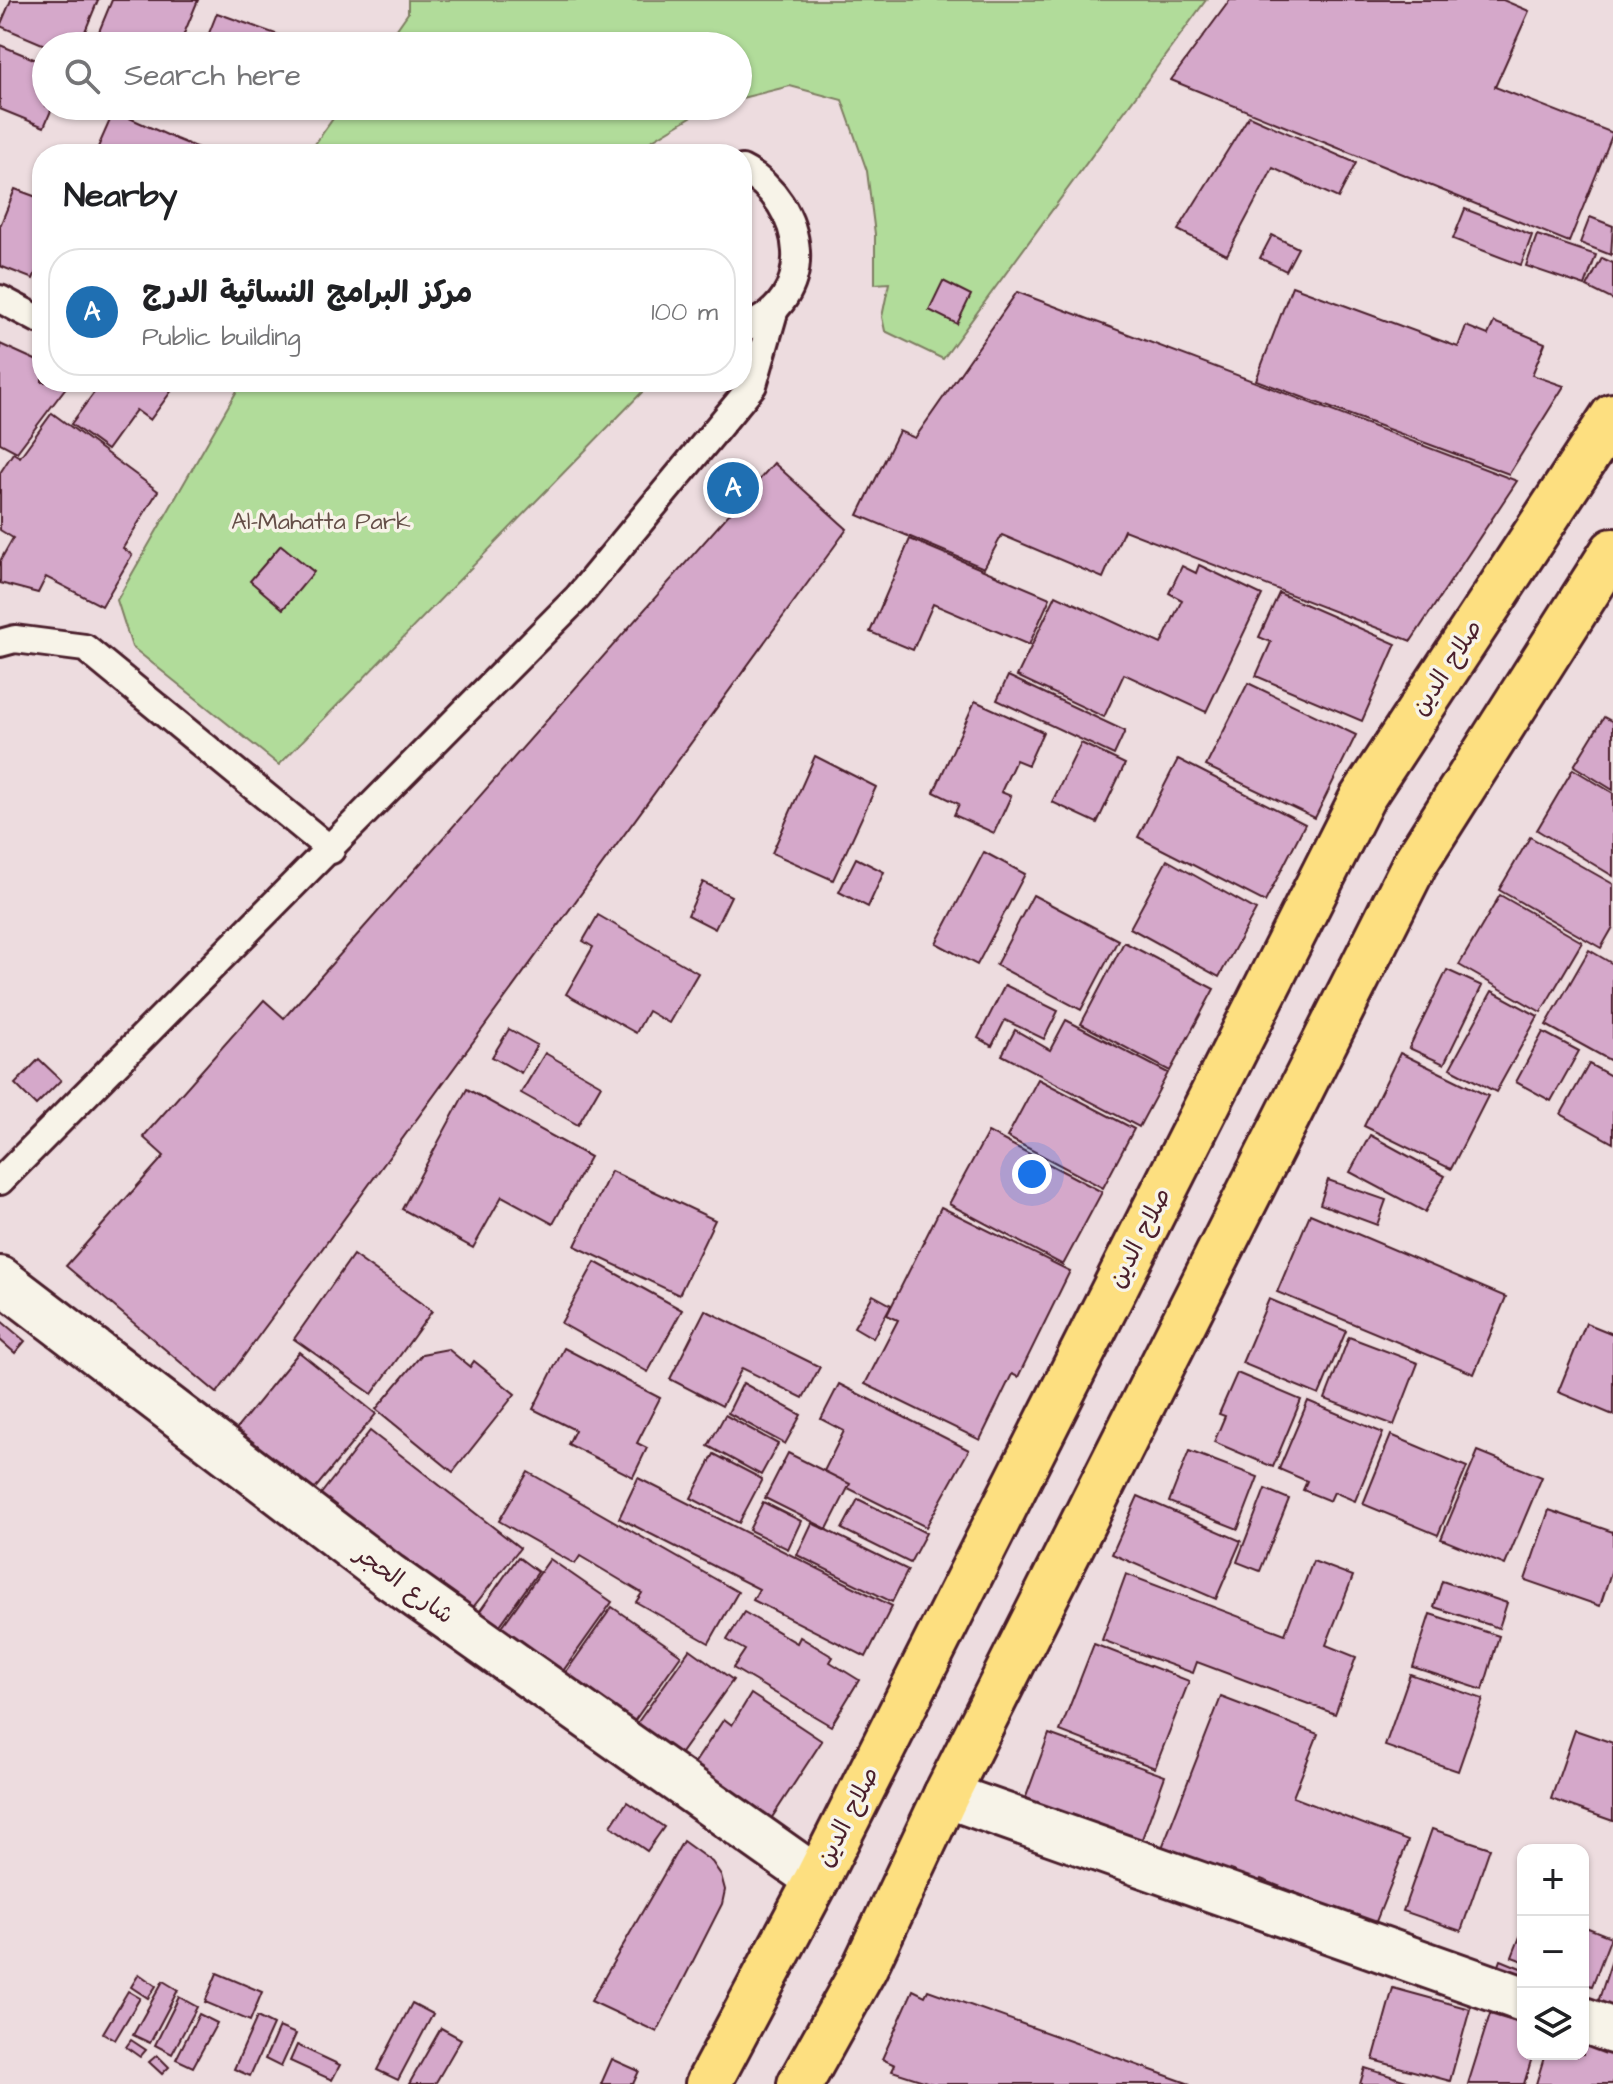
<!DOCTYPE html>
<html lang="en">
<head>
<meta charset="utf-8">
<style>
	:root { --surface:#fff; --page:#f6f6f6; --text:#202124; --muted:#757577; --line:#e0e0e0; --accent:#1f6fb2 }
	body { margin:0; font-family:"Architects Daughter","Playpen Sans Arabic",sans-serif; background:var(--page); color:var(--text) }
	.controls { position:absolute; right:24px; bottom:24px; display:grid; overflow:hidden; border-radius:16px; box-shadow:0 2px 6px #0004 }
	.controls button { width:72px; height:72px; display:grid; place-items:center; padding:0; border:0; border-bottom:2px solid var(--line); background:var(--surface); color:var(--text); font:40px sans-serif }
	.you { position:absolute; left:1032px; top:1174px; width:28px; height:28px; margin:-20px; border:6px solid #fff; border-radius:50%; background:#1a73e8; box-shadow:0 0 0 12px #1a73e833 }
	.badge { display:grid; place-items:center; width:52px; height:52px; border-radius:50%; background:var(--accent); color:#fff; font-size:26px; font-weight:700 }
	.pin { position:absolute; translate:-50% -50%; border:4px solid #fff; box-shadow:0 2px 8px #0006 }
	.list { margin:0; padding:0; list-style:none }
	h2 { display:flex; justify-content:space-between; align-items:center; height:104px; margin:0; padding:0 32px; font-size:34px }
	h2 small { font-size:26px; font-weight:400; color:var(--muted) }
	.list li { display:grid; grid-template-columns:52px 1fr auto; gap:24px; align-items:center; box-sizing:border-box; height:128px; margin:0 16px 16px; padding:0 16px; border:2px solid var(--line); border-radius:32px }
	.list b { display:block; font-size:30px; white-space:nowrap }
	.list p { margin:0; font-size:26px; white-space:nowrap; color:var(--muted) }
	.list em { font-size:26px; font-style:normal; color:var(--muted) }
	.icon { flex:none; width:44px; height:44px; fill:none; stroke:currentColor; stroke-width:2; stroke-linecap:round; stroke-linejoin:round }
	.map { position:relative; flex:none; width:1613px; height:2084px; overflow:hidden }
	.search { position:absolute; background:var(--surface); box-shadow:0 2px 6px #0004; left:32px; top:32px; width:720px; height:88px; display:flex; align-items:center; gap:20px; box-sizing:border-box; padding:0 28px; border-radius:44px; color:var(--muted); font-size:30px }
	.panel { position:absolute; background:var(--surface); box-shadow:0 2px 6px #0004; left:32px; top:144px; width:720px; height:248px; border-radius:32px }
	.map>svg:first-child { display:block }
</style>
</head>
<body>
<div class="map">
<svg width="1613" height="2084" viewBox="0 0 1613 2084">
	<rect width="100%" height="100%" fill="#eddcdf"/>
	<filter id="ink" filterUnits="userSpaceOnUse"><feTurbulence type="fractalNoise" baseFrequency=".0125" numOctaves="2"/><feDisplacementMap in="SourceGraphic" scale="16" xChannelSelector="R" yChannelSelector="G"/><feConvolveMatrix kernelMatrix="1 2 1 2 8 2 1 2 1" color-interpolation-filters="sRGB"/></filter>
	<g filter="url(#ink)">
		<g fill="#b1dc9a" stroke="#7e7e62" stroke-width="2">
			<polygon points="408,0 1206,0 943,359 885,331 882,317 889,283 875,284 875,234 867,171 842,100 790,86 738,99 738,46 385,46 408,13"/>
			<polygon points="342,106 709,106 629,154 308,154"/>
			<polygon points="242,382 652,382 279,765 132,647 117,600"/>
		</g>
		<g fill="#d5a8ca" stroke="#4a1f2b" stroke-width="2">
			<polygon points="11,0 98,0 79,46 47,46 0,26"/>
			<polygon points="112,0 198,0 181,41 190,46 93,46"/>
			<polygon points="1230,0 1503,0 1529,11 1495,87 1613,133 1569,242 1171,80"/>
			<polygon points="217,13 301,43 204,46"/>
			<polygon points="0,45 46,64 46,106 53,106 44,127 0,109"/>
			<polygon points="114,111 176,139 213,154 95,154"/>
			<polygon points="1249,116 1356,163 1338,198 1273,168 1227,255 1178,230"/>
			<polygon points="15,189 42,199 42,257 33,279 0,266 0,226"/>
			<polygon points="1465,209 1532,235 1521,265 1453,239"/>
			<polygon points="1590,217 1613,226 1611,255 1580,243"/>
			<polygon points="1272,235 1298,248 1286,271 1260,258"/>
			<polygon points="1537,235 1596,255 1585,286 1526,266"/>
			<polygon points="1602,258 1613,263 1613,300 1587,287"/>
			<polygon points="943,281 971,295 957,324 929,310"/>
			<polygon points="1292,286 1458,347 1466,326 1488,335 1494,322 1545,343 1532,375 1564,386 1509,474 1256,380"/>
			<polygon points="1017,292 1517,481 1411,641 1124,530 1103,578 1002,535 984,568 858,515 899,431 915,438"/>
			<polygon points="0,344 42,363 42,382 70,382 17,452 0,443"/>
			<polygon points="102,382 178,382 150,420 136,410 107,450 71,424"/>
			<polygon points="52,413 158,491 123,548 132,555 102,606 46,577 38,593 0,583 0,561 13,538 0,530 0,473 13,453 20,457"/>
			<polygon points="774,463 847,529 217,1393 66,1266 164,1156 143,1137 264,1000 284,1018"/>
			<polygon points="910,539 1050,598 1029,645 933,604 913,650 870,632"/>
			<polygon points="281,545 314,572 283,609 250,581"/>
			<polygon points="1199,565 1262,595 1206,712 1124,674 1104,717 1017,676 1056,595 1161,644 1182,600 1169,593 1182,566 1196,573"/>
			<polygon points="1279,593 1396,644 1362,721 1256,676 1271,642 1259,637"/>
			<polygon points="1008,676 1125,731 1114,755 997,700"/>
			<polygon points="1248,683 1356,735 1315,818 1206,766"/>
			<polygon points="975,701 1043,732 1028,765 1016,760 1001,792 1011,796 994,833 954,815 959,804 934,792"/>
			<polygon points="1604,717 1613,722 1613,790 1574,766"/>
			<polygon points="1081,743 1125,764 1097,823 1052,802"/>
			<polygon points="815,756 876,787 833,880 772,853"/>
			<polygon points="1178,759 1305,824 1265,902 1138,837"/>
			<polygon points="1573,769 1613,793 1613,876 1537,830"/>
			<polygon points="1530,837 1613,884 1613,927 1601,948 1499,890"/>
			<polygon points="984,852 1025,874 977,965 936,943"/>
			<polygon points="856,858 884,872 868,907 839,892"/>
			<polygon points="1167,860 1256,910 1219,977 1130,928"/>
			<polygon points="703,882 731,896 715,929 688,915"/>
			<polygon points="1033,895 1118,940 1081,1010 996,965"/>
			<polygon points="1500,895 1582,942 1541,1012 1459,965"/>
			<polygon points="598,915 698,973 669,1023 648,1011 636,1033 566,994 593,947 583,941"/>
			<polygon points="1124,942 1214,989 1170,1071 1081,1024"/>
			<polygon points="1589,950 1613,964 1613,1062 1546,1025"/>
			<polygon points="1447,970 1482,986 1444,1064 1409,1048"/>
			<polygon points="1005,985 1058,1011 1044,1039 1005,1020 992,1046 978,1038"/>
			<polygon points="1492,991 1538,1016 1496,1092 1450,1068"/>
			<polygon points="1066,1020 1168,1073 1139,1127 1002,1055 1015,1030 1050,1050"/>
			<polygon points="509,1029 537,1045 521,1073 492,1057"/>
			<polygon points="1543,1032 1579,1051 1551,1101 1516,1082"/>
			<polygon points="545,1053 601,1085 578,1125 521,1093"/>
			<polygon points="1400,1053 1488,1096 1451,1169 1364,1126"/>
			<polygon points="39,1059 61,1080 36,1105 15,1084"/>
			<polygon points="1589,1064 1613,1077 1613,1143 1561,1114"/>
			<polygon points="1038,1079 1134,1129 1103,1188 1007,1137"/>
			<polygon points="467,1089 590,1157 553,1224 502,1196 473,1248 402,1209"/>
			<polygon points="988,1132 1102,1192 1063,1265 949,1204"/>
			<polygon points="1370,1135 1445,1176 1425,1212 1350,1172"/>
			<polygon points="611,1171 715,1220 679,1295 575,1246"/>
			<polygon points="1328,1180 1386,1200 1377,1225 1320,1204"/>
			<polygon points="941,1207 1070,1271 1018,1377 1012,1374 980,1440 865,1384 898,1320 887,1315"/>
			<polygon points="1310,1214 1506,1297 1474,1374 1277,1292"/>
			<polygon points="353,1255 432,1311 372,1394 294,1339"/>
			<polygon points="595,1262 682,1310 648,1372 561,1323"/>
			<polygon points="873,1295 891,1305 873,1338 854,1327"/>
			<polygon points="1269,1299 1346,1331 1319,1395 1242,1363"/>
			<polygon points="705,1310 820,1367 803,1398 742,1368 722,1406 670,1379"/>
			<polygon points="0,1320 25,1341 15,1353 0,1340"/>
			<polygon points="1586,1323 1613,1334 1613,1415 1558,1392"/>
			<polygon points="1349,1337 1418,1363 1394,1425 1325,1399"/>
			<polygon points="564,1348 660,1398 637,1443 647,1448 633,1477 568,1444 575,1430 533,1409"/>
			<polygon points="448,1349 470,1367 474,1361 515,1394 453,1472 376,1409 422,1354"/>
			<polygon points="299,1352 376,1414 304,1502 228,1439"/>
			<polygon points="1237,1373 1301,1400 1273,1467 1214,1442 1225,1416 1219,1414"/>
			<polygon points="743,1383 801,1415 785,1444 728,1413"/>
			<polygon points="839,1384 969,1450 926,1527 822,1475 844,1431 821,1419"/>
			<polygon points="1308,1401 1383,1433 1355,1501 1334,1492 1330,1501 1303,1490 1307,1481 1279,1469"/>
			<polygon points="725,1415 778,1444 761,1475 708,1446"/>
			<polygon points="370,1431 520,1548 466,1616 317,1499"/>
			<polygon points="1391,1435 1467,1467 1438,1535 1363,1504"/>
			<polygon points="1189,1451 1258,1477 1238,1529 1169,1502"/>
			<polygon points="1478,1451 1542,1477 1505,1565 1441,1539"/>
			<polygon points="788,1453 850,1484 827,1529 765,1498"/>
			<polygon points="714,1454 762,1479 739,1523 691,1498"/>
			<polygon points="528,1472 738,1592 709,1643 636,1602 642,1593 580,1556 575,1564 499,1521"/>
			<polygon points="638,1478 892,1606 866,1657 753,1600 759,1589 619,1518"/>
			<polygon points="1265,1489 1289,1499 1260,1571 1237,1562"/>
			<polygon points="1138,1496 1241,1541 1216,1599 1112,1554"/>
			<polygon points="858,1499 926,1533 910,1563 842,1529"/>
			<polygon points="763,1502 801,1521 788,1549 749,1530"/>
			<polygon points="1549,1510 1613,1532 1613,1566 1600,1606 1525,1580"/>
			<polygon points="812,1523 908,1570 892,1602 797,1555"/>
			<polygon points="518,1557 538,1572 495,1632 475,1618"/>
			<polygon points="550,1559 612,1602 558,1678 496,1635"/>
			<polygon points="1313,1561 1353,1576 1326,1645 1356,1657 1335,1714 1197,1662 1193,1673 1102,1640 1126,1574 1285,1634"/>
			<polygon points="1442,1581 1507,1603 1499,1628 1434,1607"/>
			<polygon points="612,1607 681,1655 630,1727 561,1679"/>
			<polygon points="744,1612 797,1643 800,1637 833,1657 830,1662 859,1680 831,1726 733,1668 745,1650 727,1640"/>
			<polygon points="1430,1614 1499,1636 1483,1690 1413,1667"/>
			<polygon points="1094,1644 1189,1681 1155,1768 1060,1731"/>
			<polygon points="690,1649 733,1680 676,1760 633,1729"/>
			<polygon points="1410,1674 1483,1699 1458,1771 1385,1746"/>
			<polygon points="751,1694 822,1741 767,1825 688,1773 724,1719 732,1725"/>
			<polygon points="1221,1697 1318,1734 1293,1797 1408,1841 1375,1924 1261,1879 1256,1890 1160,1853"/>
			<polygon points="1575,1730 1613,1743 1613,1821 1551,1799"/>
			<polygon points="1049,1734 1165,1776 1135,1858 1019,1816"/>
			<polygon points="627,1802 664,1827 647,1851 611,1826"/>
			<polygon points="1432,1829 1490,1848 1461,1931 1403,1911"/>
			<polygon points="683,1841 712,1862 721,1875 725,1890 722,1904 657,2032 591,2001"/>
			<polygon points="1583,1926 1611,1937 1592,1986 1583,1983"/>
			<polygon points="1523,1929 1523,1961 1512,1957"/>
			<polygon points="1613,1957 1613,2020 1594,2014"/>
			<polygon points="1501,1960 1523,1969 1523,1987 1493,1982"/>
			<polygon points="217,1973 262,1992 250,2021 205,2002"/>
			<polygon points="139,1974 156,1986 148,1998 131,1987"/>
			<polygon points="163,1981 178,1990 150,2043 133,2035"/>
			<polygon points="1393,1988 1470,2009 1450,2081 1373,2060"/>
			<polygon points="913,1990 925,1996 928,1990 1190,2084 933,2084 892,2071 895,2065 882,2059"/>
			<polygon points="128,1991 140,1998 115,2040 103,2033"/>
			<polygon points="179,1997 197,2007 172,2054 155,2045"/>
			<polygon points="412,2003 433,2014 398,2080 377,2070"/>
			<polygon points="199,2014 217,2023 193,2067 176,2059"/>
			<polygon points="1490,2014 1523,2024 1523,2054 1533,2054 1524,2084 1468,2084"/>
			<polygon points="257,2017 273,2025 250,2076 234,2069"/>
			<polygon points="279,2027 296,2034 281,2067 265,2059"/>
			<polygon points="441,2028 461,2039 435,2084 409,2084"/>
			<polygon points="1583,2030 1613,2039 1613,2084 1536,2084 1545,2054 1583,2054"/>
			<polygon points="131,2040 146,2050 140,2057 126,2047"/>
			<polygon points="297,2045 340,2065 332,2080 290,2061"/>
			<polygon points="157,2055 169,2067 162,2074 149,2062"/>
			<polygon points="612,2059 639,2071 633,2084 601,2084"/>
			<polygon points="1365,2068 1416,2084 1360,2084"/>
		</g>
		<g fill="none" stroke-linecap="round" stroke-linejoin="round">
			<g stroke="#4a1f2b" stroke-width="32">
				<g id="lane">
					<path d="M742,169C807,202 821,303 742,328"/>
					<polyline points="0,299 38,319"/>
					<polyline points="0,643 15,639 85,648 331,850"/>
					<polyline points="0,1181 578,597 753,385 774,312"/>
				</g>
			</g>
			<g stroke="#4a1f2b" stroke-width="50">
				<g id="street">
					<polyline points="0,1279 389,1576 817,1879"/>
					<polyline points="946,1795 1523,1999"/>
					<polyline points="1583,2020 1613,2031"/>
				</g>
			</g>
			<g stroke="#4a1f2b" stroke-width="50">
				<g id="highway">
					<polyline points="708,2084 817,1879 1362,798 1613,416"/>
					<polyline points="800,2084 864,1969 946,1795 1415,863 1613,551"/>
				</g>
			</g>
			<use href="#lane" stroke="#f7f3e8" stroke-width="26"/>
			<use href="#street" stroke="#f7f3e8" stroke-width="44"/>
			<use href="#highway" stroke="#fddf80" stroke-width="44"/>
		</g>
	</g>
	<g text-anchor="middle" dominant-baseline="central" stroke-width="7" stroke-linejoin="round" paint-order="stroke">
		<g font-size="24" fill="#644e47" stroke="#f7f3e8">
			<text x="321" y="522">Al-Mahatta Park</text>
		</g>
		<g font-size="24" fill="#4a1f2b" stroke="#f7f3e8">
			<text transform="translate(1447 668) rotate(-57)">صلاح الدين</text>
			<text transform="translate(1140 1238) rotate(-63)">صلاح الدين</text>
			<text transform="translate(404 1585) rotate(36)">شارع الحجر</text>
			<text transform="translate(848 1817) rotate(-63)">صلاح الدين</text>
		</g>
	</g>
</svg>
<div class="controls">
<button>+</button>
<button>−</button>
<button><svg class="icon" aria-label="layers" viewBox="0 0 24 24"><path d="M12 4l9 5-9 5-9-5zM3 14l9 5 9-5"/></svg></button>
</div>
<div class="you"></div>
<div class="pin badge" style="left:733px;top:488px">A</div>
<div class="search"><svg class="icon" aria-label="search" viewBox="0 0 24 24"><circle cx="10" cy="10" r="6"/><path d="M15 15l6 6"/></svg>Search here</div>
<section class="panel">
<h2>Nearby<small></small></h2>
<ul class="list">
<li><span class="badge">A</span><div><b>مركز البرامج النسائية الدرج</b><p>Public building</p></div><em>100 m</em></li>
</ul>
</section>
</div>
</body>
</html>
